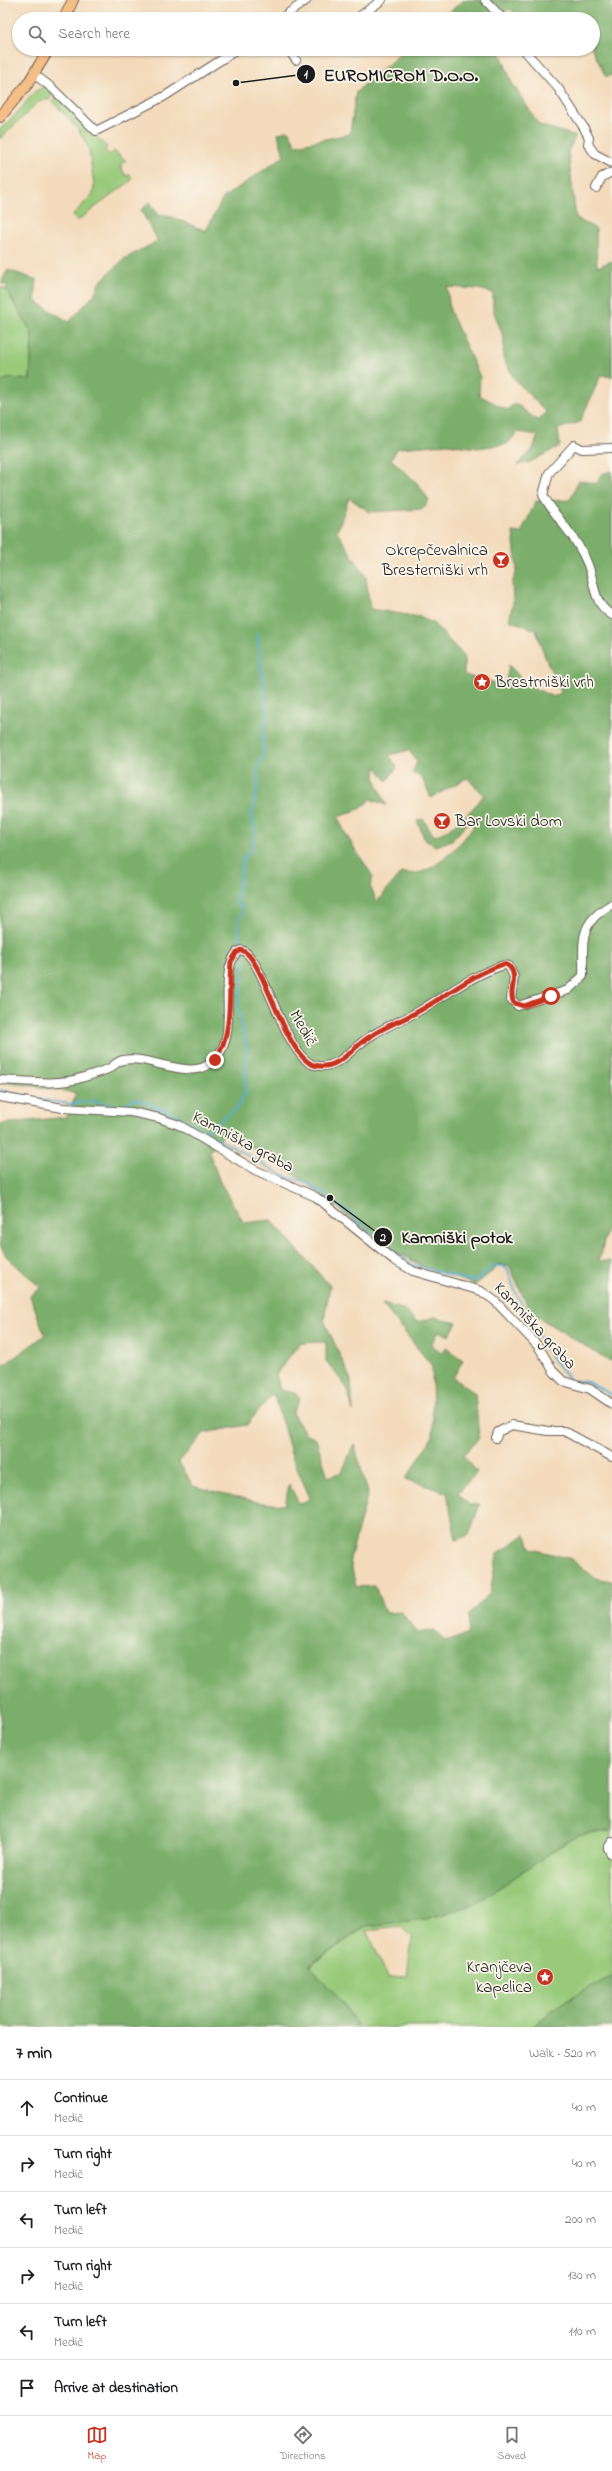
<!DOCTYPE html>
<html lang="en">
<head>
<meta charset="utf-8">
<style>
	:root { --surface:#fff; --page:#f6f6f6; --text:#202124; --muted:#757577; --line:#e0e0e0; --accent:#c8321e }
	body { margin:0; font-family:"Indie Flower",sans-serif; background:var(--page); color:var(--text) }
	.stop { position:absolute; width:12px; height:12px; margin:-9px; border:3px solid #c8321e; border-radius:50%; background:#fff }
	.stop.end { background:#c8321e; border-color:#fff; box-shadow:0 1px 4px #0008 }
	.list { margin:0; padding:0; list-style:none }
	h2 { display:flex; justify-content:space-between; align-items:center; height:52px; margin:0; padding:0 16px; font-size:17px }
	h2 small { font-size:13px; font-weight:400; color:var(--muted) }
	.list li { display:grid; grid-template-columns:26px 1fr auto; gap:12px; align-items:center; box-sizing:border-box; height:56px; padding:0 16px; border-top:1px solid var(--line) }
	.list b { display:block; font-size:15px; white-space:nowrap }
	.list p { margin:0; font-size:13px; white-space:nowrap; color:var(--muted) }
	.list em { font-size:13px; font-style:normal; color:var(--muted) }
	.icon { flex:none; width:22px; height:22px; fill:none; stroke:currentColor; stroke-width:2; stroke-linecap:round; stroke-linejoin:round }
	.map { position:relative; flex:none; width:612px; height:2027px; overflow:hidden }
	.search { position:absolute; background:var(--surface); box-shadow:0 1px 3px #0004; left:12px; right:12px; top:12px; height:44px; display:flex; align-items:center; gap:10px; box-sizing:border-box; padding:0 14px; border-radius:22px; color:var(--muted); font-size:15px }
	.sheet { height:388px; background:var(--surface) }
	nav { display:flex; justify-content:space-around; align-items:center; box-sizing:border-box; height:56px; border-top:1px solid var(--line); background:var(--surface); font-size:11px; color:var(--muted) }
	nav a { display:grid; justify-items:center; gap:2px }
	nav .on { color:var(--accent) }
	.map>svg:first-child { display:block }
</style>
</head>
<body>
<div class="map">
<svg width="612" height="2027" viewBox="0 0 612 2027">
	<rect width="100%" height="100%" fill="#fbf7ec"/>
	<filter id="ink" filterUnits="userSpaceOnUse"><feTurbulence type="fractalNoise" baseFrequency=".025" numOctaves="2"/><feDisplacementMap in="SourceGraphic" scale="8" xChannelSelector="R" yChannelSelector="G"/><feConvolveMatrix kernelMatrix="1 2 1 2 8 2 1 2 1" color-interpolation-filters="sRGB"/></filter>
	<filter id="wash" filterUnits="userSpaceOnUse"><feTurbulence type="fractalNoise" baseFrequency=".012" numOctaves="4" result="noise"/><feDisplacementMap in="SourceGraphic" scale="16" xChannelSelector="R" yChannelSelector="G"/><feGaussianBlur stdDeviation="0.9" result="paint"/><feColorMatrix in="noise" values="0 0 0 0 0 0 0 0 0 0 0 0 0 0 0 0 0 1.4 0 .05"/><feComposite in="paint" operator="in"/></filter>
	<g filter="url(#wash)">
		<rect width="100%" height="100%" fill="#f3daba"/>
		<g fill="#98ca7a" stroke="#5a734b" fill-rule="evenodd">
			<polygon points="46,86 54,93 49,100 44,99 37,103 0,139 0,129 17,113 35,91"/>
			<polygon points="57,96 107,147 105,150 110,155 114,151 126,161 120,166 126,176 130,175 132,180 77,221 73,215 93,194 94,185 89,149 78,129 52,101"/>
			<polygon points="0,287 6,289 32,333 30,381 10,378 0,382"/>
			<path d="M612,1831V1976L562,2002L532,2027H357L344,2003L309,1967L366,1926L426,1919L475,1904L577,1835ZM401,1926L412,1938L407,1976L388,1978L367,1930Z"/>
		</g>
		<g fill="#7aae6a" stroke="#4b6543" fill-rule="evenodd">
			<polygon points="464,0 612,0 612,75 606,77 592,49 593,19 522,19 510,9 497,16 497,19 441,19"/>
			<path d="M406,49H499L512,83L539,125L576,136L568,151L576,218L596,229L597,267L612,261V377L601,375L580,422L558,429L560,446L530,462L517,465L533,449L538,435L518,432L507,444L477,448L448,444L398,448L391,459L418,484L429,500L423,509L370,512L349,498L337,532L366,577L370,609L420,617L433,623L464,656V675L495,683L506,682L509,665L526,684L553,697L561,693L545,657L536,630L509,620L513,603L512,582L517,571L513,532L521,533L536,501L570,500L579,480L597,484L601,474L612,471V1224L609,1222L599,1261H612V1360L609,1361L530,1312L510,1267L499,1264L495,1269L475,1285L422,1266L387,1247L297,1176L227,1131L209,1152L220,1182L244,1223L271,1220L330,1286L324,1320L351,1380L353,1412L347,1388L326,1361V1342L300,1343L276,1374L280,1390L295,1393L300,1399L292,1413L305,1433L316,1439L328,1477L342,1472L354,1444L368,1493L350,1559L356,1587L375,1586L385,1613L401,1612L418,1633L435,1630L445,1642L468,1634L469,1614L490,1593L497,1555L525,1534L532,1549L572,1559L595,1578L612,1581V1831L577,1835L475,1904L426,1919L366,1926L309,1966L344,2003L357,2027H0V1368L45,1335L30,1296L41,1288L7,1257L0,1246V1124L67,1117L76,1093L0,1081V382L10,378L30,380L32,333L6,289L8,286L1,283L8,270L37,280L35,301L69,322L94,295L99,283L124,259L158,241L141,210L150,202L158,215L172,217L206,231L223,198L284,156L278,134L288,130L296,145L350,134L356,92ZM447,287L479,289L493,293V309L504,339L503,358L515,380L546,412L538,421L515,403L507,410L479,395L480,377L450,311ZM409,750L417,762L412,773L422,778L431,798L467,778L484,795C469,813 457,828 434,836L423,819L417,821L425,840L436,846L452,840L468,823L474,826C463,842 437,870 417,873C412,874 406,873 401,873L377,902L370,886L373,877C361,856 346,839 338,817L362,808L370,799L386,805L375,779L376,766L387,781L397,767L389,755ZM273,1393L293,1459L310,1498L300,1505L289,1484L285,1505L262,1503L193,1486L179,1462L204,1433L247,1425Z"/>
			<polygon points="382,1304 404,1309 417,1322 435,1317 457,1323 449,1336 439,1331 431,1345 443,1353 446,1348 463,1360 453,1378 475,1393 479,1438 463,1455 477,1472 458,1493 469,1505 480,1504 469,1535 456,1540 447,1493 406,1479 433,1436 432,1366"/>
			<polygon points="612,1976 612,2027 532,2027 562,2002"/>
		</g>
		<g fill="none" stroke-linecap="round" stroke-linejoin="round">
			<g stroke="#56add3" stroke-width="2">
				<polyline points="239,939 238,924 243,909 236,902 243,860 252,848 255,832 252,814 258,783 257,771 264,752 262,742 267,709 257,633"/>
				<polyline points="0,1090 43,1100 71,1104 92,1101 122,1106 134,1099 143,1101 180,1117 284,1176 308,1183 349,1213 387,1247 413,1265 466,1280 476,1280 493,1266 503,1266 508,1270 515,1291 547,1352 570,1380"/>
				<polyline points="205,1132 236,1109 245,1094 247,1049 238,1007 245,960"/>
				<polyline points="574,1381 588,1382 612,1395"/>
			</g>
		</g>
	</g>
	<g filter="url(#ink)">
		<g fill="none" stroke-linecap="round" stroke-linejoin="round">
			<g stroke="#675e53" stroke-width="10">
				<g id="minor">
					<polyline points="485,0 503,19"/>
					<polyline points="360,16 382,0"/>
					<polyline points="280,19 307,0"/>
					<polyline points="288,49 296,60"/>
					<polyline points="523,49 558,88 584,128 589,138 588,144 595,154 612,163"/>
					<polyline points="34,74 52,88 96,131 165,96 238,49"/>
					<polyline points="596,188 602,177 612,172"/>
					<path d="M612,448L582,449L574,445L549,473L543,495C557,520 578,538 588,565C595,583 593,604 612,615"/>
					<path d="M0,1080C25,1081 57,1086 81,1078C91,1075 101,1072 110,1068C114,1065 118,1061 123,1060C153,1053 200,1092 222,1049C236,1022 218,975 237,952L241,950C263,954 284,1056 314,1065C321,1067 330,1066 337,1062C349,1056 358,1043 371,1036C386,1026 403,1020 419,1011C448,994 472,975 504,965L509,966L514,977L511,999L518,1006L568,990L583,976C584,941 577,924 612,904"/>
					<polyline points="0,1097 63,1108 131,1112 159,1118 179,1125 255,1170 316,1197 394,1260 413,1271 481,1291 495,1301 538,1346 554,1372 563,1381 590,1389 612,1404"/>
					<polyline points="496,1438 498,1432 512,1425 548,1431 564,1431 612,1457"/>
					<polyline points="611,1854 608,1848 612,1842"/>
				</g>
			</g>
			<g stroke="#675e53" stroke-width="12">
				<g id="major">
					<polyline points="64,19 73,0"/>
					<polyline points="0,117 27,85 49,49"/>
				</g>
			</g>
			<use href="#minor" stroke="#fff" stroke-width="8"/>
			<use href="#major" stroke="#f6be87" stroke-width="10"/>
		</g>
	</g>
	<g fill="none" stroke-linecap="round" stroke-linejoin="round" filter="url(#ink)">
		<path stroke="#c8321e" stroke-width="5" d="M215,1060C234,1033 228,994 231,962L237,952L241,950C263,954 284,1056 314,1065C321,1067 330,1066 337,1062C349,1056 358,1043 371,1036C386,1026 403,1020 419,1011C449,994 471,975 504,964L509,966C520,978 507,991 514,1003L524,1006L551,996"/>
	</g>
	<defs>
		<g id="bar-disc" transform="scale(0.9)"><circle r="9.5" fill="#c8321e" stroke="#fbf7ec"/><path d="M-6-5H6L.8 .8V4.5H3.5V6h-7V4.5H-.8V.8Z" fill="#fff"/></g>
		<g id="sight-disc" transform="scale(0.9)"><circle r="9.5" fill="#c8321e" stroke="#fbf7ec"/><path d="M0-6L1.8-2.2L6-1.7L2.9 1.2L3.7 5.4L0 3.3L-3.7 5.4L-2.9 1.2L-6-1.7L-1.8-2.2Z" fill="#fff"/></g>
	</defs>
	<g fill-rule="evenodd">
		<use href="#bar-disc" x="501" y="560"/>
		<use href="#sight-disc" x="482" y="682"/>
		<use href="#bar-disc" x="442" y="821"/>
		<use href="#sight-disc" x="545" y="1977"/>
	</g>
	<g text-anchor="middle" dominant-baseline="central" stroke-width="3.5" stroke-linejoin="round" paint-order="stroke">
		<g font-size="17" fill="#1c1c1c" stroke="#fbf7ec" text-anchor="end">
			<text x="488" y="550">Okrepčevalnica<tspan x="488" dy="20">Bresterniški vrh</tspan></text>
			<text x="495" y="682" text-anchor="start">Brestrniški vrh</text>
			<text x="455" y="821" text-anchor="start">Bar Lovski dom</text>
			<text x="532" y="1967">Kranjčeva<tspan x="532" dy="20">kapelica</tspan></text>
		</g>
		<g font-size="17" fill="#1c1c1c" stroke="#fbf7ec">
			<text transform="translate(303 1028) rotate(60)">Medič</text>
			<text transform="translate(243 1142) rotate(28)">Kamniška graba</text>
			<text transform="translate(535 1326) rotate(47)">Kamniška graba</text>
		</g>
	</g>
	<path fill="none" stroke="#1c1c1c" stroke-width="1.5" d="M236 83L306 74M330 1198L383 1237"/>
	<g fill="#1c1c1c" stroke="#fbf7ec" stroke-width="1.5">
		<circle cx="236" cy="83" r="4"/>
		<circle cx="330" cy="1198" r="4"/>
		<circle cx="306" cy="74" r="10"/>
		<circle cx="383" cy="1237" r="10"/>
	</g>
	<g font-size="12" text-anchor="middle" font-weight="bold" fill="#fff">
		<text x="306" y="78">1</text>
		<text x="383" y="1241">2</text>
	</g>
	<g font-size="18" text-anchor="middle" font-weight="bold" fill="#1c1c1c" stroke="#fbf7ec" stroke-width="3.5" stroke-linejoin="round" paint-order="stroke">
		<text x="401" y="81">EUROMICROM D.O.O.</text>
		<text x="457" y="1243">Kamniški potok</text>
	</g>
</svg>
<div class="stop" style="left:551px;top:996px"></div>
<div class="stop end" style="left:215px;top:1060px"></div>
<div class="search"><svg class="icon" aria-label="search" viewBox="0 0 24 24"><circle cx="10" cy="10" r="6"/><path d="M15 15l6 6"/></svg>Search here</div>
</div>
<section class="sheet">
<h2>7 min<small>Walk · 520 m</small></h2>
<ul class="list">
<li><svg class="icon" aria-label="ahead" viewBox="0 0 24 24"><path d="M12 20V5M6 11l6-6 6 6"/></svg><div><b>Continue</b><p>Medič</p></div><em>40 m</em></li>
<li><svg class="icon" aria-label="right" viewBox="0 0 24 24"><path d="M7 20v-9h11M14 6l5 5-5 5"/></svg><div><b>Turn right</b><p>Medič</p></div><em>40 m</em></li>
<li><svg class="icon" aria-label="left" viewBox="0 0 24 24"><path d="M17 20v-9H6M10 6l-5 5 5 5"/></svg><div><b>Turn left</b><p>Medič</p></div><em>200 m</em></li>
<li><svg class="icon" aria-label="right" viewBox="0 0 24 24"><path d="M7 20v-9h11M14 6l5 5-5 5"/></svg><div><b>Turn right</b><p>Medič</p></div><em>130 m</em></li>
<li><svg class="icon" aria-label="left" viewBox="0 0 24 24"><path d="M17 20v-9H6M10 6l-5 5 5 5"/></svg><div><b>Turn left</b><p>Medič</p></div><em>110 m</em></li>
<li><svg class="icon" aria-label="arrive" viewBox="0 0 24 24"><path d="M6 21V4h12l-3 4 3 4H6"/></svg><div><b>Arrive at destination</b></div></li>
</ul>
</section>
<nav>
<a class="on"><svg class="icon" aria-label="map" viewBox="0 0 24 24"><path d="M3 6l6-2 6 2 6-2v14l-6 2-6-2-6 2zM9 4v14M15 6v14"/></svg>Map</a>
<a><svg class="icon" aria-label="directions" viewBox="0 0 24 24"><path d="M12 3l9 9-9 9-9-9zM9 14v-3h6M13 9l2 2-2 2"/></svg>Directions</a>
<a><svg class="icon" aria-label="saved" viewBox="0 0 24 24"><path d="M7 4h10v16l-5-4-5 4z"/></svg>Saved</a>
</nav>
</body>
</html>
